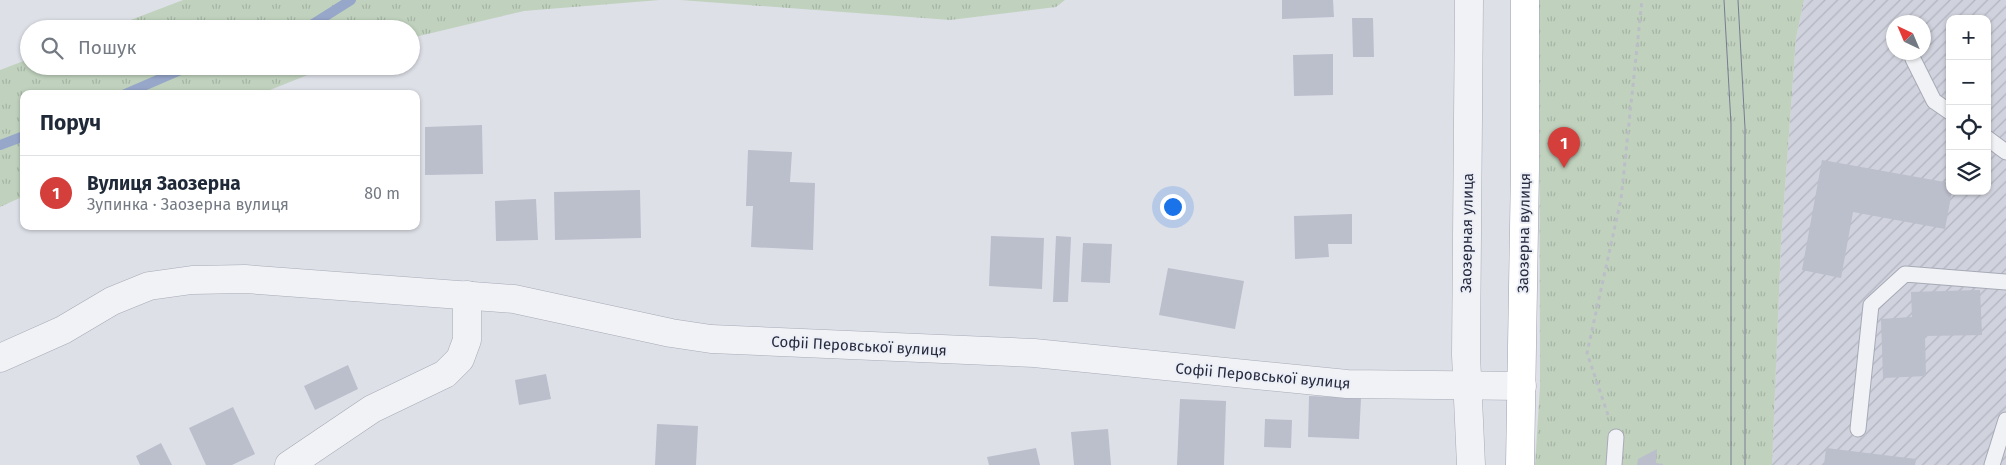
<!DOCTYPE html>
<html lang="uk">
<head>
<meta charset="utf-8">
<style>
	:root { --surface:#fff; --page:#f2f2f3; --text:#1f2937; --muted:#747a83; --line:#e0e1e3; --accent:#d43f3c }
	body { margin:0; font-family:"Fira Sans",sans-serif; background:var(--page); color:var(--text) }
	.controls { position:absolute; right:15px; top:15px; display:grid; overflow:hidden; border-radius:10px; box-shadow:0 1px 4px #0004 }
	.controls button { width:45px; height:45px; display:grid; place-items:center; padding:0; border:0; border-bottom:1px solid var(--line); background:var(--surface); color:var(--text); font:25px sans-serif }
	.compass { position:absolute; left:1886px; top:15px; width:45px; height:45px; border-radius:50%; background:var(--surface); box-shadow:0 1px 4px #0004; rotate:316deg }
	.you { position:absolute; left:1172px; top:206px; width:18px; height:18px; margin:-12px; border:4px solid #fff; border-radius:50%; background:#1a73e8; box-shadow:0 0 0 8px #1a73e833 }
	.badge { display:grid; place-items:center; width:32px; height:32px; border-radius:50%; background:var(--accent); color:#fff; font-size:16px; font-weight:700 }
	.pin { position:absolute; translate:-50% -41px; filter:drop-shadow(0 1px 2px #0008) }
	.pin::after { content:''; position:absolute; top:26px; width:18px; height:15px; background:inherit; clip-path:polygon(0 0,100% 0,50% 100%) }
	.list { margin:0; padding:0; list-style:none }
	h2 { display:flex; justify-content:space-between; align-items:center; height:65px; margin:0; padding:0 20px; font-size:21px }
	h2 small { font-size:16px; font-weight:400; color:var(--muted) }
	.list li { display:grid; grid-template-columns:32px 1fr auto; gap:15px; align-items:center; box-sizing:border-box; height:75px; padding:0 20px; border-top:1px solid var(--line) }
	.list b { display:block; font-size:19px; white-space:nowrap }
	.list p { margin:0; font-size:16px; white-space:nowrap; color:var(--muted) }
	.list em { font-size:16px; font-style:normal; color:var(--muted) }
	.icon { flex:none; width:28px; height:28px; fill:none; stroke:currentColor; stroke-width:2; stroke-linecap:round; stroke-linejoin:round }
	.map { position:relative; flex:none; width:2006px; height:465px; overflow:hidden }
	.search { position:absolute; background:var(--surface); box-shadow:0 1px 4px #0004; left:20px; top:20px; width:400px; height:55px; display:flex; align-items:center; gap:12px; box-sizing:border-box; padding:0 18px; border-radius:28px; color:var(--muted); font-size:19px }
	.panel { position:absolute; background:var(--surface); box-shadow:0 1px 4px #0004; left:20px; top:90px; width:400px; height:140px; border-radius:10px }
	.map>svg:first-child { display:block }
</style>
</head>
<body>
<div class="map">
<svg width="2006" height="465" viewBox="0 0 2006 465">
	<defs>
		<pattern id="industrial-furrows" width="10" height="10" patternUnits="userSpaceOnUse" patternTransform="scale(1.25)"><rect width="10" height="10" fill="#d0d2dd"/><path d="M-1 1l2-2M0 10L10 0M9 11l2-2" fill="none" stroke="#b2b4bf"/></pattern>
		<pattern id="grass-tufts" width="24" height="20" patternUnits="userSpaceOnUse" patternTransform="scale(1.25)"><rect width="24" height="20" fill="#c0d2be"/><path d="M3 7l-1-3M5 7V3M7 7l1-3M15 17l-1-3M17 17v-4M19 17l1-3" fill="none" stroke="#a5b4a4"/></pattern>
	</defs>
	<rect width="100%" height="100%" fill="#dee0e8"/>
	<path fill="url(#industrial-furrows)" fill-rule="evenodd" d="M1804,0H2006V465H1772L1781,243L1796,38ZM1950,19H1987V191H1950ZM1894,22H1924V52H1894Z"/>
	<g fill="url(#grass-tufts)">
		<polygon points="183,0 660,0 524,11 411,38 411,29 107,29"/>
		<polygon points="680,0 1065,0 1056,7 950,20"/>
		<polygon points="1539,0 1804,0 1796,38 1781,243 1772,465 1535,465 1540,386"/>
		<polygon points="29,59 29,66 330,66 260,94 24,94 24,196 0,207 0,70"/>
	</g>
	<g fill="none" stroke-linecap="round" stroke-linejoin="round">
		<g stroke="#97a7ca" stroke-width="10">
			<polyline points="305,29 351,0"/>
			<polyline points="125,94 190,66"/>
			<polyline points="0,145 24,136"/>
		</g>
	</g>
	<g fill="#bbbecb">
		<polygon points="1282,0 1333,0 1334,17 1282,19"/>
		<polygon points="1352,18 1373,18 1374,57 1353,57"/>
		<polygon points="1333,54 1333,95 1294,96 1293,55"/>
		<polygon points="482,125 483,174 425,175 425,127"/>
		<polygon points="748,150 792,152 790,182 815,183 813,250 751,247 753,206 746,206"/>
		<polygon points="1822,160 1950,183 1950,191 1952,191 1945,229 1853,212 1841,278 1802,270"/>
		<polygon points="640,190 641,238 555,240 554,192"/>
		<polygon points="536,199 538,240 496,241 495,201"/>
		<polygon points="1352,214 1352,244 1328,244 1329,257 1295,259 1294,216"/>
		<polygon points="991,236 1044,238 1042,289 989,286"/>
		<polygon points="1056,236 1071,237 1068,302 1053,302"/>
		<polygon points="1083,243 1112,244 1110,283 1081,282"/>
		<polygon points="1168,268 1244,281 1235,329 1159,315"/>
		<polygon points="1980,290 1982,335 1925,336 1926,376 1883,378 1881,319 1912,317 1911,292"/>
		<polygon points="348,365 358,389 315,410 304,386"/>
		<polygon points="546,374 551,399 519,405 515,380"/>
		<polygon points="1309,396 1361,398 1359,439 1308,437"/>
		<polygon points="1180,399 1226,401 1224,465 1177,465"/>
		<polygon points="233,407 255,454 232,465 206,465 189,428"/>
		<polygon points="1265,419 1292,420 1291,448 1264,447"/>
		<polygon points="657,424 698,426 696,465 655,465"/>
		<polygon points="1108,429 1111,465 1074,465 1071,432"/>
		<polygon points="161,443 172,465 140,465 136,456"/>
		<polygon points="1036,448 1040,465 989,465 987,457"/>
		<polygon points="1826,448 1916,459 1915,465 1824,465"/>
		<polygon points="1657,449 1656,463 1663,464 1663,465 1637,465 1638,459"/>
	</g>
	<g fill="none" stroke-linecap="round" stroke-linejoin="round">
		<g stroke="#a7aab6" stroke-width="17">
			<g id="lane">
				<polyline points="1913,59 1934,101 1950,112"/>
				<polyline points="1987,138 2006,152"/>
				<polyline points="1858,429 1871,305 1905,274 2006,282"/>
				<polyline points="1614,465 1616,437"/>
				<polyline points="1992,465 2006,420"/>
			</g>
		</g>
		<g stroke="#a7aab6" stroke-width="29">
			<g id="street">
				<polyline points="1469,0 1466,355 1471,465"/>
				<polyline points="0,358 63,330 112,301 149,286 192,280 245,279 514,299 671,333 711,339 1034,353 1347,384 1522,386"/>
				<polyline points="289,465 372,409 445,374 460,359 467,340 467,295"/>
			</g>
		</g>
		<g stroke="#9da2b4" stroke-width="29">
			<polyline id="primary" points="1520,465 1525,169 1525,0"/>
		</g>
		<polyline stroke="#bcbec7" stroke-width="3" stroke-dasharray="4 4" stroke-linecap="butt" points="1608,415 1587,353 1621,199 1642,0"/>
		<use href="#lane" stroke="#f1f2f6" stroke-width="15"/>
		<use href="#street" stroke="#f1f2f6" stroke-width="28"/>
		<use href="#primary" stroke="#fff" stroke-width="28"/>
		<g stroke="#767c92" stroke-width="1">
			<polyline points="1724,0 1731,124 1731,465"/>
			<polyline points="1738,0 1745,128 1745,465"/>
		</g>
	</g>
	<g text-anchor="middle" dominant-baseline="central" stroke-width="4" stroke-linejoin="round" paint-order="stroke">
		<g font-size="15" fill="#262b40" stroke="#edeff6">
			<text transform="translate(1467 233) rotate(-89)">Заозерная улица</text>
			<text transform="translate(1524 233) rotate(-89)">Заозерна вулиця</text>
			<text transform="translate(859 346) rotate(3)">Софіі Перовської вулиця</text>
			<text transform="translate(1263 376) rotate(5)">Софіі Перовської вулиця</text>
		</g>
	</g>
</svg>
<div class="controls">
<button>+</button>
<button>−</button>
<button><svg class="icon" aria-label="locate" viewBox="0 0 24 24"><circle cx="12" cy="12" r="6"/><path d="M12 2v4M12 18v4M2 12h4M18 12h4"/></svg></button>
<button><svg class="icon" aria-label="layers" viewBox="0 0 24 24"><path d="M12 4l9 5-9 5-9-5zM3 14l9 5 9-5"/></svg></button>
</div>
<svg class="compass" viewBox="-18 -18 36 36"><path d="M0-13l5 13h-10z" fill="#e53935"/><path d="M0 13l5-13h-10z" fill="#747a83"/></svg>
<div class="you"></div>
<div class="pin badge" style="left:1564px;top:168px">1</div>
<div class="search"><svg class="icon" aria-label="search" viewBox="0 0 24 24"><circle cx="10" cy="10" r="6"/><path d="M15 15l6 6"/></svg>Пошук</div>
<section class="panel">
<h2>Поруч<small></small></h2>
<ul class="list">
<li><span class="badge">1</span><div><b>Вулиця Заозерна</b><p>Зупинка · Заозерна вулиця</p></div><em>80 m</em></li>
</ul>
</section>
</div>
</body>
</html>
